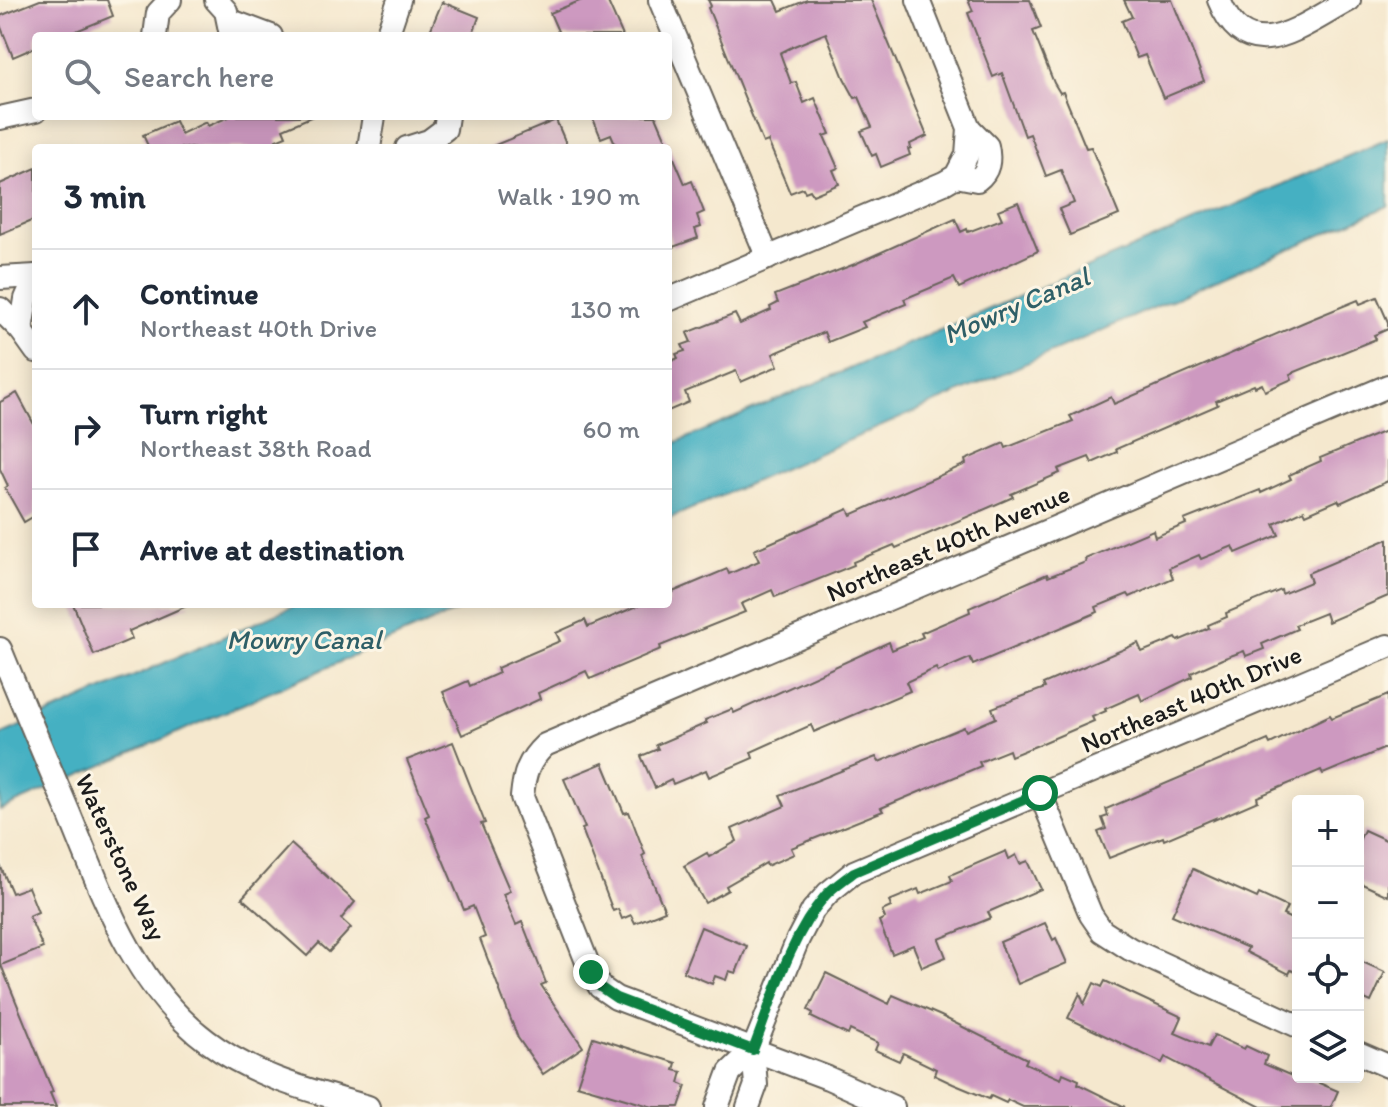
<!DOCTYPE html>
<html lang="en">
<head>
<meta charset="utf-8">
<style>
	:root { --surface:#fff; --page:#f6f6f7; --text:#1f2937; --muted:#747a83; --line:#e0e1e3 }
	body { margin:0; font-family:Itim,sans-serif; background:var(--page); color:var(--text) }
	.controls { position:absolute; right:24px; bottom:24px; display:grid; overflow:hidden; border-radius:8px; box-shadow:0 4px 20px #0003 }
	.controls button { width:72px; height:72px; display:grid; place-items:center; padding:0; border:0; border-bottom:2px solid var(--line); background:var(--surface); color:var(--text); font:40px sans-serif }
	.stop { position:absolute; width:24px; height:24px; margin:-18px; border:6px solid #0b8043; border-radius:50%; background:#fff }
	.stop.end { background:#0b8043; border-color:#fff; box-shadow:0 2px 8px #0008 }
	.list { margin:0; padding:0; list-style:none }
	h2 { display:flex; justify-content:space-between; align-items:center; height:104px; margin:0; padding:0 32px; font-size:34px }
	h2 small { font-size:26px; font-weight:400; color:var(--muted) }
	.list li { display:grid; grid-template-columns:52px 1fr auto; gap:24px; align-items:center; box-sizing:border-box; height:120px; padding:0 32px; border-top:2px solid var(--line) }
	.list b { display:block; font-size:30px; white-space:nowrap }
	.list p { margin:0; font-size:26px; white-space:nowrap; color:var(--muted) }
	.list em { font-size:26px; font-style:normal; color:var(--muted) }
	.icon { flex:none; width:44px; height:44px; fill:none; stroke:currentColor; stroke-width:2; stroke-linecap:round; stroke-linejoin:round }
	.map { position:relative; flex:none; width:1388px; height:1107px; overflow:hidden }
	.search { position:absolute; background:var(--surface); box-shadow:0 4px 20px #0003; left:32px; top:32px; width:640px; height:88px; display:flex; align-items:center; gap:20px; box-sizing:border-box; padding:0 28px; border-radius:8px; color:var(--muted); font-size:30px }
	.panel { position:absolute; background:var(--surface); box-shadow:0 4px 20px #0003; left:32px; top:144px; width:640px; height:464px; border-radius:8px }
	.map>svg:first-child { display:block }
</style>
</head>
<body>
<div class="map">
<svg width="1388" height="1107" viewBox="0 0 1388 1107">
	<rect width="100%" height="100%" fill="#fcf5e5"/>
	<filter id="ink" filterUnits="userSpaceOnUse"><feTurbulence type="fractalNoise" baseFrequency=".0125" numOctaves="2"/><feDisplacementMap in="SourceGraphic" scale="16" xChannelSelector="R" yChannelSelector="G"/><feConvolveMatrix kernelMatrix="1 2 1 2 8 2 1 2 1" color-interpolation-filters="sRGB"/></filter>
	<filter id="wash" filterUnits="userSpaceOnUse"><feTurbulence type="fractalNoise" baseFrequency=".006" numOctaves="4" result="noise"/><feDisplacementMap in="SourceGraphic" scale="32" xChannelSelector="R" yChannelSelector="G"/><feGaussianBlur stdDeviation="1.8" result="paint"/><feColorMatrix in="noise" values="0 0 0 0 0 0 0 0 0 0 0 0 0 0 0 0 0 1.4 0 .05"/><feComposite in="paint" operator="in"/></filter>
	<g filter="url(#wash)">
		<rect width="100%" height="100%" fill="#f5e8ce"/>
		<g fill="#44b0c2" stroke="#30666f" stroke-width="2">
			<polygon points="1388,139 1388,206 668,519 668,446"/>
			<polygon points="298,604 473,604 0,810 0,735"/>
		</g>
		<g id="blocks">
			<g fill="#cd99c0">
				<polygon points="40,0 107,0 113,16 64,36 36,36 36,47 13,57 0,25 0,16"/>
				<polygon points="582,0 607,0 623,36 560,36 550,13"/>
				<polygon points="708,0 775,0 780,11 807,0 871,0 927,136 910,144 911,148 908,149 910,155 881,167 876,154 872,156 861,131 872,127 859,97 855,98 844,78 826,33 794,46 780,53 791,83 796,82 804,103 815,98 830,134 824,136 838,168 833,170 839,184 813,195 810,190 805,192 803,188 790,193 768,141 763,143 708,8 711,6"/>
				<polygon points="968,0 1030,0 1041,28 1033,31 1054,83 1060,93 1063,92 1086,148 1091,147 1119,215 1070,235 1059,209 1074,203 1061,170 1046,176 1030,134 1025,136 1002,73 993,77 968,13 973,11"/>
				<polygon points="1124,0 1172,0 1204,81 1163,98 1145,55 1137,58 1122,21 1132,17"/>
				<polygon points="442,2 479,17 472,36 428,36"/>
				<polygon points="231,116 313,116 283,129 286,136 276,140 279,148 149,148 143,135 175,121 181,134 206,122 208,126"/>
				<polygon points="592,116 656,116 685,184 692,181 704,212 697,215 701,227 695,229 698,238 673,247 668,234 668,148 617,148 611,134 601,138"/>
				<polygon points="556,120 568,148 488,148"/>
				<polygon points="36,168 36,219 0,234 0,184"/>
				<polygon points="1018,202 1038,251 959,288 954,278 904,299 906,304 862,322 865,327 828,342 824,332 773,354 778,366 741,382 736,371 685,392 689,402 668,411 668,352 672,361 678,358 676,354 685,351 682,345 691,342 687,333 735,314 740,324 771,310 770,307 778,303 775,295 855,264 955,219 961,232 967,229 968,232 1002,219 998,210"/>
				<polygon points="1377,297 1388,322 1388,329 1374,335 1376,339 1290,374 1292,379 1265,391 1262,384 1255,387 1254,385 1216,401 1218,405 1116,449 1117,452 1092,463 1089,457 1058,469 1060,473 1011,494 1013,497 896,548 894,545 853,562 854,565 775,597 772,590 741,604 745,612 660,646 661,649 590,679 586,671 538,693 540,699 462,735 443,692 468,681 470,686 499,673 497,668 560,641 556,633 585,620 588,627 642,604 668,604 668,594 727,569 729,574 759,561 754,550 805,528 848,509 851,515 966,464 965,460 1004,443 1006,448 1073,421 1070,416 1111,397 1114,404 1307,321 1358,300 1360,304"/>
				<polygon points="17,393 36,428 36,515 24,522 5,488 8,486 0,469 0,402"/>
				<polygon points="1388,430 1388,481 1340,503 1338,500 1306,514 1304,510 1274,524 1279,535 1236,553 1233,546 1201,559 1199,555 1169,568 1173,578 1130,597 1128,594 1096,607 1098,612 973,665 970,658 938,672 936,668 906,682 910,691 814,732 811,725 751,752 753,758 709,777 706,770 673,784 671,780 655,788 641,756 658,749 656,745 707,723 705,720 732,709 734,713 889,642 892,650 923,637 921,633 970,612 969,608 1047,574 1048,577 1086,562 1085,559 1153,530 1155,537 1186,524 1184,520 1260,490 1261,493 1291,479 1289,475 1321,461 1320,458"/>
				<polygon points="1388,539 1388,596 1328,622 1325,613 1295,625 1297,629 1262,644 1264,649 1246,656 1244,651 1222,659 1191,673 1192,677 1142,701 1139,694 1105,709 1106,711 1092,717 1094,721 1038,745 1011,756 1009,750 979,762 981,766 881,808 883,811 791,848 794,854 767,866 766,863 726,886 728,890 705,903 684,866 707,853 709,857 737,841 732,829 785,806 780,795 876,757 879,762 964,727 966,731 996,718 992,708 1045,688 1043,684 1138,643 1142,652 1176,638 1178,641 1209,628 1208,625 1227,617 1226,613 1281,590 1282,594 1311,582 1308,573"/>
				<polygon points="73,604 191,604 129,631 132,639 94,655"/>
				<polygon points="1388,695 1388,747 1323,774 1321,770 1257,797 1258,801 1214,820 1215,818 1164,840 1163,837 1109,858 1098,832 1106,829 1102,818 1108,816 1106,809 1268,740 1270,744 1330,715 1332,718"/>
				<polygon points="453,742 485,823 481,824 510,891 503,894 516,925 522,922 546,983 541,985 583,1047 543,1074 518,1038 480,939 485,937 473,906 464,910 425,817 429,815 407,760"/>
				<polygon points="603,763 624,813 629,812 645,854 642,856 665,911 635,923 631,915 622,919 618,909 613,911 582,829 585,828 564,779"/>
				<polygon points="1364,830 1388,841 1388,896 1358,882 1358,843"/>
				<polygon points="291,844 355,902 341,919 351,928 329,952 319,943 307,956 242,898"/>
				<polygon points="1006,851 1009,859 1016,855 1020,864 1028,861 1041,889 988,912 991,918 939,939 946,957 922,967 913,945 892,954 879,921 885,918 882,911 891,907 889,901 918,889 920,894 952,881 950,875"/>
				<polygon points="0,865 12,893 28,887 38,912 29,916 43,948 1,965 53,1092 50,1093 56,1107 0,1107"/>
				<polygon points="1193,869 1257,898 1259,894 1287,907 1283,915 1298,922 1298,973 1291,970 1289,974 1246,952 1248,948 1172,915"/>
				<polygon points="1045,923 1053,940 1056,938 1067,963 1018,984 1000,942"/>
				<polygon points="701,927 747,946 736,973 729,971 726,980 715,976 712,984 683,972"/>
				<polygon points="1358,960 1385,972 1371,1002 1358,996"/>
				<polygon points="826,973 889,1004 893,995 941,1016 1027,1059 1025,1063 1061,1079 1063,1073 1079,1080 1078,1084 1125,1107 1023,1107 1008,1100 1006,1103 991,1096 989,1099 953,1084 934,1075 936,1069 903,1053 899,1061 875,1050 878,1043 850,1030 848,1035 811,1017 813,1013 808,1010"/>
				<polygon points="1105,981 1182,1017 1175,1033 1208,1047 1214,1035 1244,1049 1246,1046 1267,1056 1264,1064 1294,1077 1305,1077 1338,1091 1331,1107 1261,1107 1165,1057 1162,1063 1068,1018 1080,993 1084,1004 1094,983 1102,987"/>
				<polygon points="593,1037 676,1063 674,1070 682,1072 679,1083 686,1086 679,1107 653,1107 577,1085"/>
			</g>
		</g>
	</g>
	<g filter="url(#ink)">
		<use href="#blocks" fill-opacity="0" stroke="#68635a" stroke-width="2"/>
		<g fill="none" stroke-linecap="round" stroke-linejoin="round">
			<g stroke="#68635a" stroke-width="26">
				<g id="street">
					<polyline points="216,0 226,11 231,35"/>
					<polyline points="660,0 768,258"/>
					<path d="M1219,0C1248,72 1302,25 1349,0"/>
					<polyline points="231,21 271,36"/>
					<polyline points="155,36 158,13 170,0"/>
					<polyline points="387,36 399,0"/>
					<polyline points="0,118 36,110"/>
					<polyline points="369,148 374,116"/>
					<polyline points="407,148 429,141 445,129 447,116"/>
					<path d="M956,176L977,180C989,171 990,160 987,146L969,128"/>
					<polyline points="0,278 36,276"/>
					<polyline points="668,300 944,183 956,176 967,155 969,128 918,0"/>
					<polyline points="0,309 21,330 36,351"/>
					<polyline points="21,330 26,299 36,276"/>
					<path d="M0,649C22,703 45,757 68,811C102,893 133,986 207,1041C254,1077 312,1091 368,1107"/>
					<polyline points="1040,793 1091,915 1102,931 1130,949 1298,1026"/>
					<polyline points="1358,1053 1388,1066"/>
					<polyline points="717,1107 730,1072 753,1050 798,939 813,910 828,893 854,872 1388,646"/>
					<polyline points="748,1107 756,1085 753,1050"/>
					<path d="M893,1107L828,1078L616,998L600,987L591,972L522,797C524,774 528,761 545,745L1388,386"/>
				</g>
			</g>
			<use href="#street" stroke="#fff" stroke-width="22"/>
		</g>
	</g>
	<g fill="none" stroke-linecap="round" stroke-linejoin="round" filter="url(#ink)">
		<path stroke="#0b8043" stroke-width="10" d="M591,972L600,987L616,998L753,1050C773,999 789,938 825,896C833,887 844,880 854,872L1040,793"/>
	</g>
	<g text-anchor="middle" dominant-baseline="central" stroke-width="6" stroke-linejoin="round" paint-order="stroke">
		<g font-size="26" fill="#1c1c1c" stroke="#fcf5e5">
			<text transform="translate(948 543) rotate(-23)">Northeast 40th Avenue</text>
			<text transform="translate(1191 699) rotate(-23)">Northeast 40th Drive</text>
			<text transform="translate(121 857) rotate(65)">Waterstone Way</text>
		</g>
		<g font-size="28" font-style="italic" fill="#2e5f67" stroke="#fcf5e5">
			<text transform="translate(1016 305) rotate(-23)">Mowry Canal</text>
			<text x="304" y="639">Mowry Canal</text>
		</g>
	</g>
</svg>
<div class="controls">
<button>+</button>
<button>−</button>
<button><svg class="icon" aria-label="locate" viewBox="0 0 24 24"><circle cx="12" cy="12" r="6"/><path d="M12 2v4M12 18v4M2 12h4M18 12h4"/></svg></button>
<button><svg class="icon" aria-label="layers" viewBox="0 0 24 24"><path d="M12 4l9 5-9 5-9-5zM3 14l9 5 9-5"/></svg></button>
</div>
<div class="stop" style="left:1040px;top:793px"></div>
<div class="stop end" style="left:591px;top:972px"></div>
<div class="search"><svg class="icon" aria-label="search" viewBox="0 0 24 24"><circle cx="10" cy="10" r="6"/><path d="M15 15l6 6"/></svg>Search here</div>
<section class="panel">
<h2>3 min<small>Walk · 190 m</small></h2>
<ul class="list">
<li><svg class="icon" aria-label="ahead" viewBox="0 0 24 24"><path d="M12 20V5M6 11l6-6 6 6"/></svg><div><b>Continue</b><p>Northeast 40th Drive</p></div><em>130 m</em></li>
<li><svg class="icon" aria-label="right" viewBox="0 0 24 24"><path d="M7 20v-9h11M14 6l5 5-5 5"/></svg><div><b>Turn right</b><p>Northeast 38th Road</p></div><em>60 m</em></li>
<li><svg class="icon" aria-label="arrive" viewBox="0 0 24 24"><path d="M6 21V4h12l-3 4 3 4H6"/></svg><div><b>Arrive at destination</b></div></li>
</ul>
</section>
</div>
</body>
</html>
